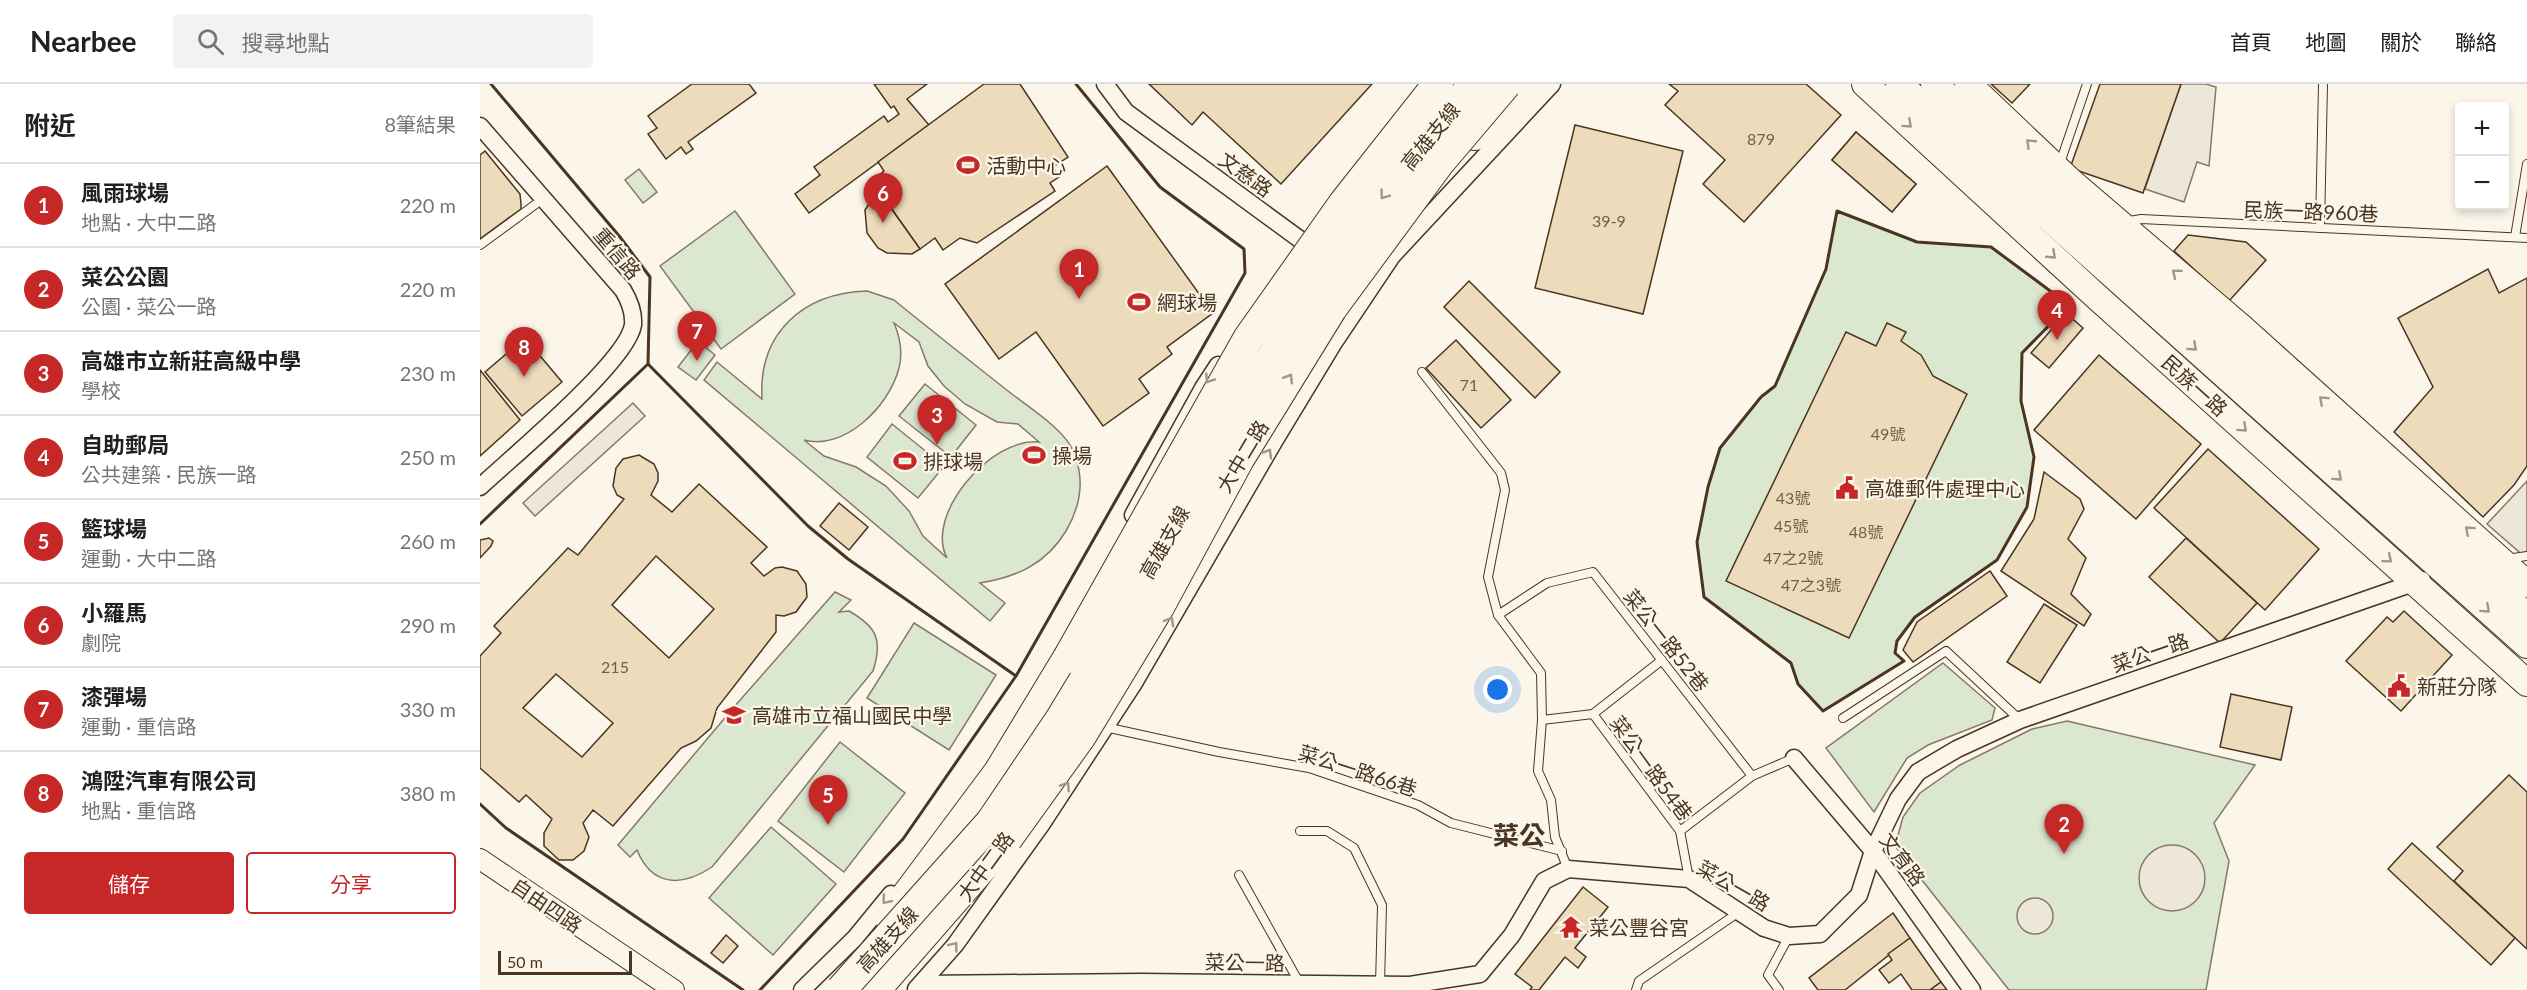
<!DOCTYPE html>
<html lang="zh-TW">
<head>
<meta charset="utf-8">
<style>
	:root { --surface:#fff; --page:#f2f2f2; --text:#202124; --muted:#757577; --line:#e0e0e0; --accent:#c62828 }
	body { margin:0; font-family:Lato,"Noto Sans TC",sans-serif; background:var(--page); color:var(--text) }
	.controls { position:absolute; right:18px; top:18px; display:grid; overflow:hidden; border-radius:6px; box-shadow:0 3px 9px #0003 }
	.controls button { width:54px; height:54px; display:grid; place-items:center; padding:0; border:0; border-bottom:2px solid var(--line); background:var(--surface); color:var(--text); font:30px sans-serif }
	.scale { position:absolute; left:18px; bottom:15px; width:134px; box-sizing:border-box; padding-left:6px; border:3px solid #4a3520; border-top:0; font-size:16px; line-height:21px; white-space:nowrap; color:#4a3520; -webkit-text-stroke:4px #fbf6e9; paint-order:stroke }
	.you { position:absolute; left:1018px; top:606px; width:21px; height:21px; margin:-15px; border:4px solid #fff; border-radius:50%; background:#1a73e8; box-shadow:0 0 0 9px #1a73e833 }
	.badge { display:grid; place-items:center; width:39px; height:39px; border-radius:50%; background:var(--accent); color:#fff; font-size:20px; font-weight:700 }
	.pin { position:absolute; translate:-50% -50px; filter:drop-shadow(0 2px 3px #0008) }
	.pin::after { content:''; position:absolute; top:32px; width:21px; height:18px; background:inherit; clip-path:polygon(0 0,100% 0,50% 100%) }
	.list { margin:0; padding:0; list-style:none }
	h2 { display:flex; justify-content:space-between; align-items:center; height:78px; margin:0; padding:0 24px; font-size:26px }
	h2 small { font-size:20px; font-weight:400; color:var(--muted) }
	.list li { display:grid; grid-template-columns:39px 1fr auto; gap:18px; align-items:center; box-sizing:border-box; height:84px; padding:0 24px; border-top:2px solid var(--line) }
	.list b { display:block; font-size:22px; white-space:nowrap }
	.list p { margin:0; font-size:20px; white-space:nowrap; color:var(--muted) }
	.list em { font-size:20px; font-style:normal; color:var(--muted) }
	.actions { display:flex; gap:12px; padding:18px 24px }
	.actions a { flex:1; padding:14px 0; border:2px solid var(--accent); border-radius:6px; text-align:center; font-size:21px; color:var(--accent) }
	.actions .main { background:var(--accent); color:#fff }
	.icon { flex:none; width:33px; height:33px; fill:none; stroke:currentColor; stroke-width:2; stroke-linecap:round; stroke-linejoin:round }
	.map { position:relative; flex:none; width:2047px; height:906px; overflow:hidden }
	header { display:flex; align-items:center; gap:36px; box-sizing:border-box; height:84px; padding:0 30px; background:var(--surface); border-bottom:2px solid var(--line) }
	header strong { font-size:28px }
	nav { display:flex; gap:33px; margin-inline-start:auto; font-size:21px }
	.search { width:420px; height:54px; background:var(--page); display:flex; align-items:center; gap:15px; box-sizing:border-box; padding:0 21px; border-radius:6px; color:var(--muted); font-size:22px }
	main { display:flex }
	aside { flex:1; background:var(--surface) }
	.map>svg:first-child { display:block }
</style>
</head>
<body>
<header>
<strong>Nearbee</strong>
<div class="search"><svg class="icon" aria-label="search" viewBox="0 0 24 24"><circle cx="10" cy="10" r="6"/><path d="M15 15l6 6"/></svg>搜尋地點</div>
<nav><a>首頁</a><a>地圖</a><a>關於</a><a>聯絡</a></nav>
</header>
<main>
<aside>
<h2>附近<small>8筆結果</small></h2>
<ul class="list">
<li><span class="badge">1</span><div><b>風雨球場</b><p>地點 · 大中二路</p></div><em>220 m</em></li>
<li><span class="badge">2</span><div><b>菜公公園</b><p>公園 · 菜公一路</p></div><em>220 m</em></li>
<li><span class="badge">3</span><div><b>高雄市立新莊高級中學</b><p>學校</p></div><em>230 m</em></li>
<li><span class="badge">4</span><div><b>自助郵局</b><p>公共建築 · 民族一路</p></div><em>250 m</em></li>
<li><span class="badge">5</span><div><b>籃球場</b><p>運動 · 大中二路</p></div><em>260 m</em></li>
<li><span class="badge">6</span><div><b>小羅馬</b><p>劇院</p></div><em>290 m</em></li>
<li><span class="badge">7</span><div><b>漆彈場</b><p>運動 · 重信路</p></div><em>330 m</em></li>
<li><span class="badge">8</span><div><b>鴻陞汽車有限公司</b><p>地點 · 重信路</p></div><em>380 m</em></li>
</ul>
<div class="actions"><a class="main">儲存</a><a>分享</a></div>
</aside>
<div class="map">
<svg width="2047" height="906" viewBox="0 0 2047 906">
	<rect width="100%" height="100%" fill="#fbf6e9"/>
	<g fill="#dce7d0" stroke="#887966" stroke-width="1.5" fill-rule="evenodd">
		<polygon points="159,85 177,108 163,119 145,96"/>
		<polygon points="255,127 315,210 241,265 180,182"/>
		<polygon points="1357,127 1437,158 1511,163 1589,221 1542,269 1541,317 1554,373 1547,423 1517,476 1435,534 1417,557 1415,569 1424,577 1343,627 1318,600 1311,579 1224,513 1217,458 1228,403 1240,364 1281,313 1295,302 1346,185"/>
		<path d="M387,207L414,216C452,247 490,277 528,307C547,322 586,346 594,369C605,396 600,423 586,447C566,480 537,493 500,499L525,519L510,537L224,296L237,278L282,315C278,249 323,209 387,207ZM414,239L439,258L448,282L464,302L485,320L517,338L538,340L559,358C511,353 444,431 467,474L443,452L429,427L406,402L376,383L344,372L324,356C364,367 409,323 419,284C423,268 420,253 414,239Z"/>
		<polygon points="218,257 235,271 216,296 198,283"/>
		<polygon points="445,300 496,341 471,373 419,332"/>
		<polygon points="412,340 464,382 438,414 387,373"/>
		<path d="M355,508L371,516L359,528L369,527C397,543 403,556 393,587L232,783C202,803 172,803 157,766L150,773L138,761L254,623Z"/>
		<polygon points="434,539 516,591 469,666 387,614"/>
		<polygon points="1463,579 1515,624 1512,636 1448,661 1427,674 1394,728 1346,664"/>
		<polygon points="1587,637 1775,681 1734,739 1749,777 1726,906 1529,906 1415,762 1423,733 1440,709 1480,681 1552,645"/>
		<polygon points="360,658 425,709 364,788 298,737"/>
		<polygon points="291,743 356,800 293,871 229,814"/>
	</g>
	<g fill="#ede7d9" stroke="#887966" stroke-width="1.5">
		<polygon points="1701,0 1726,0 1736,3 1729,82 1717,78 1704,118 1665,105"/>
		<polygon points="153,319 165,332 55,432 43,419"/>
		<polygon points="2047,397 2047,472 2045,473 2007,440"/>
		<circle cx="1692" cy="794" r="33"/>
		<circle cx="1555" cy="832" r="18"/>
	</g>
	<g fill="#ecdcbc" stroke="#4a3520" stroke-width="1.5" fill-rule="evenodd">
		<polygon points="212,0 269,0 276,9 208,58 213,65 206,70 201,63 186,75 168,50 177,44 168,32"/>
		<polygon points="394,0 447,0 427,15 449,41 329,129 315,110 340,91 334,83 404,32 408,38 419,30 414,22 411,24"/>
		<polygon points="504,0 540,0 588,73 573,83 579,93 570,99 575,107 497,159 480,154 463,166 455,154 440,165 392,97 404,87 398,78"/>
		<polygon points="669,0 892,0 801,100 723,28 712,41"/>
		<polygon points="1189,0 1326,0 1361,31 1264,138 1223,100 1245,76 1185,21 1198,7"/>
		<polygon points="1511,0 1550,0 1532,19"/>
		<polygon points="1620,0 1701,0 1663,109 1590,84"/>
		<polygon points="1095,41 1203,67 1163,230 1055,204"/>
		<polygon points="1376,48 1436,100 1412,128 1352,76"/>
		<polygon points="1376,48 1436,100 1412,128 1352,76"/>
		<polygon points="5,67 40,110 41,120 41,125 0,155 0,71"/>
		<polygon points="627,82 733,229 687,263 692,270 659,295 669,309 623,342 556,248 519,275 465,200"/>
		<polygon points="398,106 440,165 432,170 407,169 398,164 387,149 385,126"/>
		<polygon points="1708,151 1766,158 1786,176 1749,217 1694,167"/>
		<polygon points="2008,185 2019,209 2047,194 2047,382 2034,401 2003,433 1914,348 1953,303 1918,234"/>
		<polygon points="989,197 1080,288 1055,314 964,223"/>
		<polygon points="1586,229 1603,244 1569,284 1551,269"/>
		<polygon points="1407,239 1426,248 1421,257 1441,271 1453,292 1487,310 1369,554 1246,497 1366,248 1396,262"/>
		<polygon points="45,254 82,298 42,332 5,288"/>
		<polygon points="976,256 1031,316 1001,344 946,284"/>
		<polygon points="1619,271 1721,360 1656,435 1554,346"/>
		<polygon points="0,286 40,336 0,372"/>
		<polygon points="1728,365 1839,465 1785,526 1674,424"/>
		<path d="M159,371L174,380L178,389V397L171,411L192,428L219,400L287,463L271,479L284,492L295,484L302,483L317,487L326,500L327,513L316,528L304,532L296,531V548L237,624L231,644L216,657L201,664L133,742L113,726L103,739L109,753L104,767L93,776H79L64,762V749L72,735L46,711L39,718L0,684V572L21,549L14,542L88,464L98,471L144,415L137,411L133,402L136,384L143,375ZM176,472L234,525L189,574L132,521ZM76,590L133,639L102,673L43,624Z"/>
		<polygon points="1564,388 1600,415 1604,425 1588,455 1606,474 1591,510 1611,530 1604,542 1521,487 1554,435"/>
		<polygon points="359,419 388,443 369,466 340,442"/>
		<polygon points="9,454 13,457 11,462 0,474 0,456"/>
		<polygon points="1706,454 1777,519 1740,559 1669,493"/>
		<polygon points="1510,487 1527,512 1433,578 1423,566 1437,538"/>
		<polygon points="1564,520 1597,541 1560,599 1527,578"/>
		<polygon points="1924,527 1972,571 1921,627 1866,577 1907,533 1913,538"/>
		<polygon points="1751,610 1812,623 1801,676 1740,663"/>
		<polygon points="2029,691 2047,708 2047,865 1974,797 1983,787 1957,763"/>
		<polygon points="1932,759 2035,854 2011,881 1908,785"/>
		<polygon points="1103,803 1128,823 1095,864 1106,873 1098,884 1085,873 1059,906 1050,906 1052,903 1035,890"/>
		<polygon points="1413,829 1430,854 1365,906 1338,906 1329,894"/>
		<polygon points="246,851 258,862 243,879 231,869"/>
		<polygon points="1430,854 1461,898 1450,906 1432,906 1421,890 1409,899 1399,886 1412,876 1408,870"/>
		<polygon points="1461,898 1467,906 1450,906"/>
	</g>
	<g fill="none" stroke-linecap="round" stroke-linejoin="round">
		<g stroke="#4a3520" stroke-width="10">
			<g id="service">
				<polyline points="1579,82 1607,0"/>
				<polyline points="1644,138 1661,135 2047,154"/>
				<polyline points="1840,144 1843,0"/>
				<polyline points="2035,153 2047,80"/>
				<polyline points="0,161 64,114"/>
				<polyline points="942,288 1021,389 1025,406 1008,493 1018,531 1061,589 1062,636 1058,687 1071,716 1075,753 1088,785"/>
				<polyline points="2027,475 2047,472"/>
				<polyline points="1018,531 1067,499 1113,488 1272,692 1314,674"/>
				<polyline points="1113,630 1200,747 1209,795"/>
				<polyline points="1363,634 1466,567 1540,636"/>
				<polyline points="1062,636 1113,630 1182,576"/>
				<polyline points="625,643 739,668 829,684 938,721 971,739 1082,767"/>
				<polyline points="820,747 847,747 874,764 902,821 900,901"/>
				<polyline points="1200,747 1272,692"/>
				<polyline points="759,791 820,900"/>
				<polyline points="1156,906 1159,897 1259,828"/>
				<polyline points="1299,906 1288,891 1309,852"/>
			</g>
		</g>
		<g stroke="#4a3520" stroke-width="19">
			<g id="minor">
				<polyline points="625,0 646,28 837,168"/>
				<path d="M0,42L143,206C149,216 154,229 153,241C147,278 32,373 0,403"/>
				<polyline points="653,431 723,304 738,281"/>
				<polyline points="1314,674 1393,767 1492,906"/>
				<polyline points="441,900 661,898 930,901 1000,890 1032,851 1064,797 1088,785 1209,795 1284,844 1309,852 1340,850 1379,811 1393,767 1418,715 1438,688 1477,665 1540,636 1942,496"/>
				<polyline points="436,905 475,861 561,741 654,599 795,356 853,260 912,172 1072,0"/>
				<polyline points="322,906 375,854 411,810"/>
			</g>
		</g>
		<g stroke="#4a3520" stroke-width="22">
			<polyline id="tertiary" points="0,775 194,906"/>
		</g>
		<g stroke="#4a3520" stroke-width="28">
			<g id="primary">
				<polyline points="1385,0 1618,214 2047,599"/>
				<polyline points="1419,0 2047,561"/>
				<polyline points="1454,0 2047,532"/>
				<polyline points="1488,0 1590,97 1763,245 2047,500"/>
			</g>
		</g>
		<g stroke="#4a3520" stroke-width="32">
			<g id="motorway">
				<polyline points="995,51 1050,0"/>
				<polyline points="410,834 519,688 588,574"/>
				<polyline points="395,906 527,755"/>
			</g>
		</g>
		<use href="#service" stroke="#fbf6e9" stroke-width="8"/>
		<use href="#minor" stroke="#fbf6e9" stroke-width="16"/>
		<use href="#tertiary" stroke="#fbf6e9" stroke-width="20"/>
		<use href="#primary" stroke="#fbf6e9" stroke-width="26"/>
		<use href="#motorway" stroke="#fbf6e9" stroke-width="30"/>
		<g stroke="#4a3520" stroke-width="32" stroke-linecap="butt">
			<g id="motorway-bridge">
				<polyline points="588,574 768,255 864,119 958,0"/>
				<polyline points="527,755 601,652 679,523 759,375 852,224 959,79 1026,0"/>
				<polyline points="361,906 511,738 580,636 652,517 734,365 833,208 935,69 994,0"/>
			</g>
		</g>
		<use href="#motorway-bridge" stroke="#fbf6e9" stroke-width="30"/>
		<g stroke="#4a3520" stroke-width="3">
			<polygon points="1357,127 1437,158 1511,163 1589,221 1542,269 1541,317 1554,373 1547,423 1517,476 1435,533 1417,557 1415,569 1424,577 1343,627 1318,600 1311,579 1224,513 1217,458 1228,403 1240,364 1281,313 1295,302 1346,185"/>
			<polyline points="168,280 328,442 368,475 536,592"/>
			<polyline points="0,440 168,280 170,193 140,153 11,0"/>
			<polyline points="0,720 26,744 263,906"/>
			<polyline points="280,906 423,755 536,592 765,189 764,165 680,103 596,0"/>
		</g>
	</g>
	<defs><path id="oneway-chevron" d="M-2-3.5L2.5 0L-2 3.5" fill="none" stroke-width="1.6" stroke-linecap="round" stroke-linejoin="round" transform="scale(1.5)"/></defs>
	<g stroke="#a29684">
		<use href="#oneway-chevron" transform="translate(1428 40) rotate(42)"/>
		<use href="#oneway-chevron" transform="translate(1550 59) rotate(-136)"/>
		<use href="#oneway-chevron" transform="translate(904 111) rotate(126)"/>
		<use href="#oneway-chevron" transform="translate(1572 171) rotate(43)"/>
		<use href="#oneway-chevron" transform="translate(1696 189) rotate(-140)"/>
		<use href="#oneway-chevron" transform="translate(1713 263) rotate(42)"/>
		<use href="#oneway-chevron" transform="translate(809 294) rotate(-58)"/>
		<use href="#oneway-chevron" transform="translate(729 295) rotate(124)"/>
		<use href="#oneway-chevron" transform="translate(1843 316) rotate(-138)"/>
		<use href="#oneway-chevron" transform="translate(1763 344) rotate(42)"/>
		<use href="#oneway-chevron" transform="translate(788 369) rotate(-59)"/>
		<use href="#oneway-chevron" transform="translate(1858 393) rotate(42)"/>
		<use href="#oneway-chevron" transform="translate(1989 446) rotate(-138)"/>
		<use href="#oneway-chevron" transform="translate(1908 475) rotate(40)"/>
		<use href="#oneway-chevron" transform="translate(2006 525) rotate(42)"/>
		<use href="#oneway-chevron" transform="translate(690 537) rotate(-60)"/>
		<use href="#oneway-chevron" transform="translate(586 702) rotate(-57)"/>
		<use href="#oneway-chevron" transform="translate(406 816) rotate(130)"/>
		<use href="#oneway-chevron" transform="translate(474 862) rotate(-52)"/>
	</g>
	<defs>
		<g id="stadium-bare" transform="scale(1.8)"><path d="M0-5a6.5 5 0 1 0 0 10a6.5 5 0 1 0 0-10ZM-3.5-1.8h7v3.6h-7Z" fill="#c62828" stroke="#fbf6e9" stroke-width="2.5" paint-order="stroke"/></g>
		<g id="civic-bare" transform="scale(1.8)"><path d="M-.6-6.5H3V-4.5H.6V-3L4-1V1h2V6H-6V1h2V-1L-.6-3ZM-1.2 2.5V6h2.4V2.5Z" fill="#c62828" stroke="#fbf6e9" stroke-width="2.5" paint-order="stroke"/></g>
		<g id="school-bare" transform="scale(1.8)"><path d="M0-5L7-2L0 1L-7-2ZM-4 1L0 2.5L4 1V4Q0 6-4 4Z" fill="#c62828" stroke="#fbf6e9" stroke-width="2.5" paint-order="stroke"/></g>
		<g id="temple-bare" transform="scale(1.8)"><path d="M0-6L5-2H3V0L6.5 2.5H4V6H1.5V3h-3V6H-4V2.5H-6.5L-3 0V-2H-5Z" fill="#c62828" stroke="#fbf6e9" stroke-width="2.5" paint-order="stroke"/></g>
	</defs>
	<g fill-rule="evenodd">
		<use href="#stadium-bare" x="488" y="81"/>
		<use href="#stadium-bare" x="659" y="218"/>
		<use href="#stadium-bare" x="554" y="371"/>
		<use href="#stadium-bare" x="425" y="377"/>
		<use href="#civic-bare" x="1367" y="404"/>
		<use href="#civic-bare" x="1919" y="602"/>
		<use href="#school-bare" x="254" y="631"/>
		<use href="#temple-bare" x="1091" y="843"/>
	</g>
	<g text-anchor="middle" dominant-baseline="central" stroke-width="4.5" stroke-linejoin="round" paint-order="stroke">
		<g font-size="16" fill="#725f47">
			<text x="1281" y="54">879</text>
			<text x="1129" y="136">39-9</text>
			<text x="989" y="300">71</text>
			<text x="1408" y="349">49號</text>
			<text x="1313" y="413">43號</text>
			<text x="1311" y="441">45號</text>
			<text x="1386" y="447">48號</text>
			<text x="1313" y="473">47之2號</text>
			<text x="1331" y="500">47之3號</text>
			<text x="135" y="582">215</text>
		</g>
		<g font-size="20" fill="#4a3520" stroke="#fbf6e9">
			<text transform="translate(950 52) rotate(-51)">高雄支線</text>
			<text transform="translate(766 90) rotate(36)">文慈路</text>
			<text transform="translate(1831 127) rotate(2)">民族一路960巷</text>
			<text transform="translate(138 169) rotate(50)">重信路</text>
			<text transform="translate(1715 301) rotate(42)">民族一路</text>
			<text transform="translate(762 372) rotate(-59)">大中二路</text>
			<text transform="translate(684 458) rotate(-61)">高雄支線</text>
			<text transform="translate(1187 556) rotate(52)">菜公一路52巷</text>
			<text transform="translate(1670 568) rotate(-19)">菜公一路</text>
			<text transform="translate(1172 684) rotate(54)">菜公一路54巷</text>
			<text transform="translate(878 686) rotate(18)">菜公一路66巷</text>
			<text transform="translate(1423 775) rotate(53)">文育路</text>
			<text transform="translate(505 782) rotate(-54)">大中二路</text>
			<text transform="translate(1254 801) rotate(30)">菜公一路</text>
			<text transform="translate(67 821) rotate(34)">自由四路</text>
			<text transform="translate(407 855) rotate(-48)">高雄支線</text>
			<text transform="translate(765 878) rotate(1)">菜公一路</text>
		</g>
		<g font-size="20" fill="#4a3520" stroke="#fbf6e9" text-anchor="start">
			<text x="506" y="81">活動中心</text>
			<text x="677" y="218">網球場</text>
			<text x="572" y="371">操場</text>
			<text x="443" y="377">排球場</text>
			<text x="1385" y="404">高雄郵件處理中心</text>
			<text x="1937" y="602">新莊分隊</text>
			<text x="272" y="631">高雄市立福山國民中學</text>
			<text x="1109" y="843">菜公豐谷宮</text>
		</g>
		<g font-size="26" font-weight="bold" fill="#4a3520" stroke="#fbf6e9">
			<text x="1039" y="751">菜公</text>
		</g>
	</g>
</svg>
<div class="controls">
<button>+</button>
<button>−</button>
</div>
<div class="scale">50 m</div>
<div class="you"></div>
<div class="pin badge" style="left:599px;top:215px">1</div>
<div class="pin badge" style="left:1584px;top:770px">2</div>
<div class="pin badge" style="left:457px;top:361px">3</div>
<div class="pin badge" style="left:1577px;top:256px">4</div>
<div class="pin badge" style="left:348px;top:741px">5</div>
<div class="pin badge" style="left:403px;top:139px">6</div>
<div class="pin badge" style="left:217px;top:277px">7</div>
<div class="pin badge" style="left:44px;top:293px">8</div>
</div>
</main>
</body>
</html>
